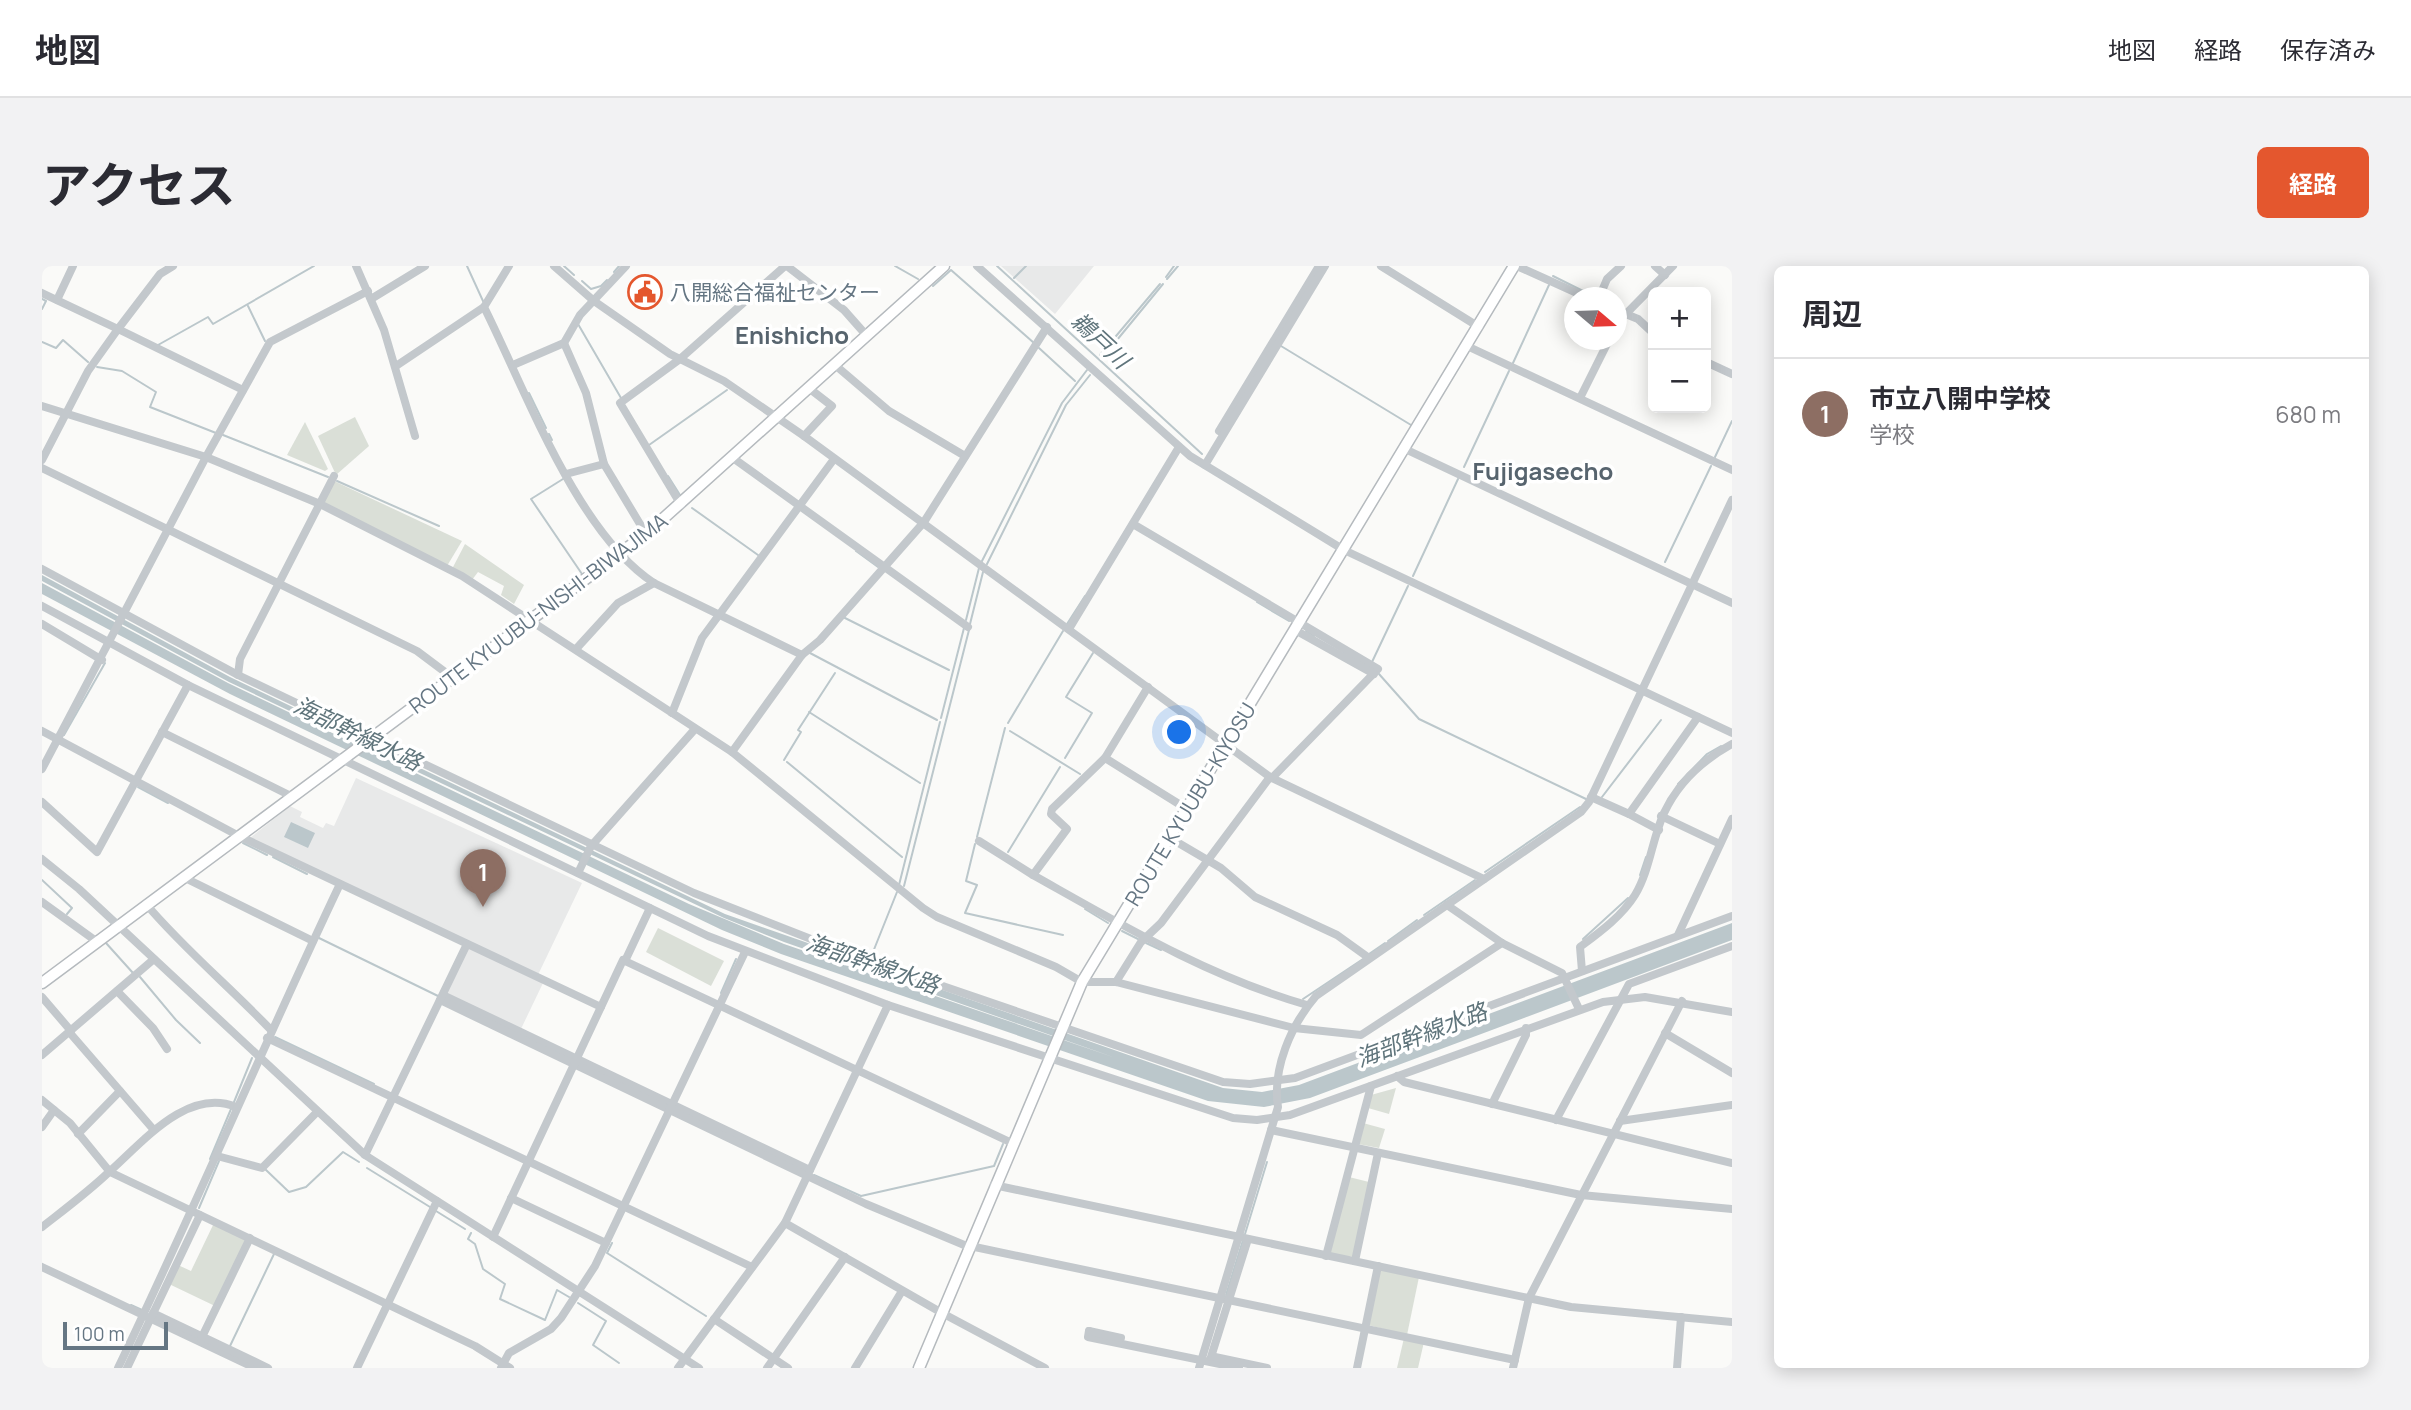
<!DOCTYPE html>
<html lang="ja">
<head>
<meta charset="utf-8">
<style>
	:root { --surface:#fff; --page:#f2f2f3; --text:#2b2b33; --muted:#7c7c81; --line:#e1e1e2; --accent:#e4572e }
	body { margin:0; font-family:Manrope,"Noto Sans JP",sans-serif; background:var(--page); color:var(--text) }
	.controls { position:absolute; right:21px; top:21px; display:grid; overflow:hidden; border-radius:10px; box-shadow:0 4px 18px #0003 }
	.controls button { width:63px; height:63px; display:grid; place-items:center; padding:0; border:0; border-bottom:2px solid var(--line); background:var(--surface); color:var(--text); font:35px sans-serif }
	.compass { position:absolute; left:1522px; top:21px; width:63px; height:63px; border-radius:50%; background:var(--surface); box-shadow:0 4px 18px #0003; rotate:109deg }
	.scale { position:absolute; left:21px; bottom:18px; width:105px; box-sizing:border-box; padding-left:7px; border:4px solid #657683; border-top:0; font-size:19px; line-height:24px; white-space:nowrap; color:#657683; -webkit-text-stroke:5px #fff; paint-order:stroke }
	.you { position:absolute; left:1138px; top:467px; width:24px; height:24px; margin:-18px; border:5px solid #fff; border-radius:50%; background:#1a73e8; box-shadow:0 0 0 10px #1a73e833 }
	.badge { display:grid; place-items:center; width:46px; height:46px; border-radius:50%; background:var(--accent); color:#fff; font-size:23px; font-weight:700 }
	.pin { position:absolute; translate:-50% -58px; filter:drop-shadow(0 2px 4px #0008) }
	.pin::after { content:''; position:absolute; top:37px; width:24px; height:21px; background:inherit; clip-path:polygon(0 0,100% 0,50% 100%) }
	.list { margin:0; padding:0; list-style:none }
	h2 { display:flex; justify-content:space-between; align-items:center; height:91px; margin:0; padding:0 28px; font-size:30px }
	h2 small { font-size:23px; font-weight:400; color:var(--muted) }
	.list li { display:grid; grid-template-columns:46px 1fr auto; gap:21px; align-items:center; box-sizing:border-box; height:112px; padding:0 28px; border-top:2px solid var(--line) }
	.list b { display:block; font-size:26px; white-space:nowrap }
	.list p { margin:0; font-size:23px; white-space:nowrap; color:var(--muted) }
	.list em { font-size:23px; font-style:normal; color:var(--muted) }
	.map { position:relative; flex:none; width:1690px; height:1102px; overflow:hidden; border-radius:10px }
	header { display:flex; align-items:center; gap:42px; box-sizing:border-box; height:98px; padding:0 35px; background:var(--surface); border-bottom:2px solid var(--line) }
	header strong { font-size:33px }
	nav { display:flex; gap:38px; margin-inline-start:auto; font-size:24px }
	.intro { display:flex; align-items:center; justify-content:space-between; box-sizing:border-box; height:168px; padding:0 42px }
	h1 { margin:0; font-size:49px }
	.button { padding:18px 32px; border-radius:10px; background:var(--accent); color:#fff; font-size:24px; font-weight:700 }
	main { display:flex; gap:42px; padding:0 42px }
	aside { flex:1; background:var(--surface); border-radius:10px; box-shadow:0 4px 18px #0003 }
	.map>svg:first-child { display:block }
</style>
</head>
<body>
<header>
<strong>地図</strong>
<nav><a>地図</a><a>経路</a><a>保存済み</a></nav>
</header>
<div class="intro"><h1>アクセス</h1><a class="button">経路</a></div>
<main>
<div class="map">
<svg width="1690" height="1102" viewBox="0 0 1690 1102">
	<rect width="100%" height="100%" fill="#fafaf8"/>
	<g fill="#e8e9e9">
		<polygon points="959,0 1052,0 1013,48"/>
		<polygon points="314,512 540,617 494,713 501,717 478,765 404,729 429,677 208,572 248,540 260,546 258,551 281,562 284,557 292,560"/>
	</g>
	<g fill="#dadfd7">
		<polygon points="313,151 327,180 294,209 276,170"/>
		<polygon points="263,156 286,203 283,205 245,189"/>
		<polygon points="292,215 420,275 405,300 283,239 282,233"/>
		<polygon points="423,278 482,319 472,338 459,329 462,320 436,306 430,314 410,303"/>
		<polygon points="616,662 682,695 669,720 604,686"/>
		<polygon points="1354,822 1347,848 1326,842 1329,829"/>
		<polygon points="1321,857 1343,863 1337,882 1316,878"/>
		<polygon points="1307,911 1327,916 1312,991 1288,988"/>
		<polygon points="172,957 204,972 173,1040 127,1018 136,999 149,1005"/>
		<polygon points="1339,1003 1377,1011 1365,1069 1326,1059"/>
		<polygon points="1362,1072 1382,1076 1376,1102 1355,1102"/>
	</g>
	<g fill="#bbc7cb">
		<polygon points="0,309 188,411 683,648 1181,822 1220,826 1257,819 1690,657 1690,674 1268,832 1222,841 1166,835 739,688 680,664 188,428 0,328 0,317 186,417 647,638 742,678 1074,792 742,676 682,652 187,416 0,315"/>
		<polygon points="249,556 273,567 266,582 242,571"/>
	</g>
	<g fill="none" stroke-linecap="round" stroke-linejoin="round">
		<g stroke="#bbc7cb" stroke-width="2">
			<polyline points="425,0 441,35"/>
			<polyline points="522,0 532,9"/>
			<polyline points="853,0 876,13"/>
			<polyline points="955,0 1160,188"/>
			<polyline points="572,6 577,0"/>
			<polyline points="1511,10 1543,26"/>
			<polyline points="1124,11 1132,0"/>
			<polyline points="972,12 984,0"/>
			<polyline points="1125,13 1136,0"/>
			<polyline points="540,15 549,23 559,20 565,14"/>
			<polyline points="891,20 909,4 992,77"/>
			<polyline points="0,33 4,35 0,43"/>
			<polyline points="206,40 223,75"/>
			<polyline points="536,58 579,132"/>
			<polyline points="0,76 14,82 21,74 46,96"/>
			<polyline points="116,79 166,51 171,58 272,0"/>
			<polyline points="1239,80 1369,159"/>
			<polyline points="997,82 1033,115"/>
			<polyline points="1058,89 1118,18"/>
			<polyline points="1061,91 1121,18"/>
			<polyline points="1471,97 1507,19"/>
			<polyline points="55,101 80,105 114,126 108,141 174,167"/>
			<polyline points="487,127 504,162"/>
			<polyline points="507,168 510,174"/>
			<polyline points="181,169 286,211"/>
			<polyline points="607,179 685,124"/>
			<polyline points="1673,191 1690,155"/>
			<polyline points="1422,201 1467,105"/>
			<polyline points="626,210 638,229"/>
			<polyline points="521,213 489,233 540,308"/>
			<polyline points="295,215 397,260"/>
			<polyline points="650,242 716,289"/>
			<polyline points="814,285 836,301"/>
			<polyline points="940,295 1020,137 1045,104"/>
			<polyline points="1623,296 1669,200"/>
			<polyline points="945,298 1024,139 1048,109"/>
			<polyline points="1371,310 1416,213"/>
			<polyline points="1215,336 1247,355"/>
			<polyline points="801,351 907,404"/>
			<polyline points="924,354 937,302"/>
			<polyline points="928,358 941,306"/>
			<polyline points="1025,358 1043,330"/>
			<polyline points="1264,365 1272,370"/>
			<polyline points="768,387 895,454"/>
			<polyline points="1330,396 1366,320"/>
			<polyline points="1337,408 1377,453 1544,533"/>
			<polyline points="767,446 878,517"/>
			<polyline points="899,452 922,362"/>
			<polyline points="966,457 1021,365"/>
			<polyline points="968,465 1038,508"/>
			<polyline points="22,469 63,397"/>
			<polyline points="1023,492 1050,447 1024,431 1051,387"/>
			<polyline points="742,494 759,466 756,464 793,407"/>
			<polyline points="745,496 860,591"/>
			<polyline points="1636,518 1665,488 1679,480"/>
			<polyline points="96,521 126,537"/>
			<polyline points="1560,531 1619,454"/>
			<polyline points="935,571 963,462"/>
			<polyline points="201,577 225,589"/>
			<polyline points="933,578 924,615 935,619 923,647 1021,669"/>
			<polyline points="966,586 1018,501"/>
			<polyline points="231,591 265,608"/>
			<polyline points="1443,606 1538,541"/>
			<polyline points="1598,609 1604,591"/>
			<polyline points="0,614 30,642 25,648"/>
			<polyline points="857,619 898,456"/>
			<polyline points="862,620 927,364"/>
			<polyline points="1043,643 1066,657"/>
			<polyline points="1382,649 1433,614"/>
			<polyline points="1080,665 1096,673"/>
			<polyline points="277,672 396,730"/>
			<polyline points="1541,673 1586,632"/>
			<polyline points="1346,675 1375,654"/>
			<polyline points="64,677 91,707"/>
			<polyline points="1104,677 1119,684"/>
			<polyline points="1327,688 1343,677"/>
			<polyline points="829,691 855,626"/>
			<polyline points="98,711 134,754 158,777"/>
			<polyline points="679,727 694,693"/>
			<polyline points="1261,733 1321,693"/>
			<polyline points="233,771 332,818"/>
			<polyline points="192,836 210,792"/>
			<polyline points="168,893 189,843"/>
			<polyline points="325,902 388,941"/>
			<polyline points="223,903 247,926 264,921 301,886 317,896"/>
			<polyline points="772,909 819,930 952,900 961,878"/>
			<polyline points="157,942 177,895"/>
			<polyline points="394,945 423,963"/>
			<polyline points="429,967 426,973 433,978 441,1003 463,1018 458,1033 503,1054 515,1024 527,1031"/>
			<polyline points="1203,968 1225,896"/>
			<polyline points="570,977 565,987 664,1050"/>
			<polyline points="1184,1029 1201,974"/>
			<polyline points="536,1037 564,1055 551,1079 577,1097"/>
			<polyline points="89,1039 100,1044"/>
			<polyline points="188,1080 232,988"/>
		</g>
		<g stroke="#b5babe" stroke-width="13">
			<g id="major">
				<polyline points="0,717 604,268 902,0"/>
				<polyline points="877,1102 1040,716 1472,0"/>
			</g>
		</g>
		<g stroke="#c3c8cc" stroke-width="8">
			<polyline points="314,0 342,64 373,170"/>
			<path d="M467,0L442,41C483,123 535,267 612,317L760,389"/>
			<polyline points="512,0 552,35 628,88 682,115 762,170 1228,511 1442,613"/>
			<polyline points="745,0 802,44 825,70"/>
			<polyline points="935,0 1148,190 1302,284 1690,467"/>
			<polyline points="1339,0 1437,61"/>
			<polyline points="1475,0 1546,32"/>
			<polyline points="1613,0 1623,9"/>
			<polyline points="0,27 76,63 118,8 131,0"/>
			<polyline points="1557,32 1565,13 1579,0"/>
			<polyline points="329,33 383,0"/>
			<polyline points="15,34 31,0"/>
			<polyline points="1574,44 1596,53 1611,67"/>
			<polyline points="1574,58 1631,0"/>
			<polyline points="522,77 544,127 562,198 604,268"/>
			<polyline points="1425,80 1690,204"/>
			<polyline points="1664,96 1690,108"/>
			<polyline points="471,99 522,77 538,49 584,0"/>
			<polyline points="793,99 847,145 923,190"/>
			<polyline points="354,100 442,41"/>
			<polyline points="1538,132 1567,74"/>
			<polyline points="0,140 164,191 278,238 420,310 690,486 881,642 895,651 1014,701 1040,716 1074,716 1252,762 1319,769 1460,677"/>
			<polyline points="1177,165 1277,0"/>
			<polyline points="762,170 790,140 768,123"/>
			<polyline points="1363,183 1690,337"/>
			<polyline points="691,192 926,361"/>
			<polyline points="0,194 46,105 76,63 201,124"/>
			<polyline points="1163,199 1283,0"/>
			<polyline points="0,202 375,385 411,412"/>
			<polyline points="524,208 562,198"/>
			<polyline points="639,239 578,137 638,93 743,0"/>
			<polyline points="1091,258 1336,403 1230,512"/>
			<polyline points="0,303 196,409 652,627 807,688 1181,816 1208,818 1253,812 1690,650"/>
			<polyline points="0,340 146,419 666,670 846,739 1191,852 1215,854 1248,849 1561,736 1603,731 1690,746"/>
			<polyline points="0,358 60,394"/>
			<polyline points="1027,363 1137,181"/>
			<polyline points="1253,364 1332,408"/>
			<polyline points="534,383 576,337 612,317"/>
			<polyline points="196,409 198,393 292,210"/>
			<path d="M1106,421L1063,492L1010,543L1009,548L1025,563L991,609C1080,659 1167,711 1265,739"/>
			<polyline points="630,447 660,372 792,193"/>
			<polyline points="0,465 197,570 559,741"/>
			<polyline points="120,466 251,531"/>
			<polyline points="690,486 760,389 778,374 882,256 1005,61"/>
			<polyline points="1063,492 1145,543"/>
			<polyline points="0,503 164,191 228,76 326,25"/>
			<polyline points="1549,531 1587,548 1656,451"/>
			<polyline points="0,536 55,586 146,419"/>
			<polyline points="1587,548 1617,564"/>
			<polyline points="1619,550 1678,578"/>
			<polyline points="1128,572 1179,602 1213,631 1295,669 1327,692"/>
			<polyline points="937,575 991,609"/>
			<polyline points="551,578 653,463"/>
			<polyline points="0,593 37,623 323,889 657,1102"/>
			<polyline points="536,607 550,578"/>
			<polyline points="141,611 271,675"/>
			<polyline points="0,636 54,675"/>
			<path d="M104,638C142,683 188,721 229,764"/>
			<polyline points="1405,639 1460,677 1520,707 1537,743"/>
			<polyline points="1636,669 1690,553"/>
			<polyline points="583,695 970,877"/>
			<path d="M1540,705L1538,681C1558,666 1580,650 1593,629C1608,604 1610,573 1622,547C1636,517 1661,494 1690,478"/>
			<polyline points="1074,716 1099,676 1119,657 1228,511"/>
			<polyline points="75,725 111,762 125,783"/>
			<polyline points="401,729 768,904"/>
			<polyline points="0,731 29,765"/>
			<polyline points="398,734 824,938 927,981"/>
			<polyline points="28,767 111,863"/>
			<polyline points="1623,767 1690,807"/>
			<polyline points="225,772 710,1001"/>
			<polyline points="0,789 112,693"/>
			<polyline points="1355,810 1362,816 1690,897"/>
			<polyline points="0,834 28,857 68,906 433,1080 468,1102"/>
			<polyline points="1450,838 1484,769 1484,762"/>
			<polyline points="1514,854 1587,718 1690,680"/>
			<polyline points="1578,855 1690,839"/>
			<polyline points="0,861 12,844"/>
			<polyline points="1229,864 1539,929 1690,943"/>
			<polyline points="36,868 78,825"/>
			<polyline points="323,889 425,678"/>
			<polyline points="175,890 220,902 275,846"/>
			<polyline points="952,919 1529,1041 1690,1056"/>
			<polyline points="469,932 564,977"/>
			<polyline points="743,957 900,1047 1003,1102"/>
			<path d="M0,961C23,943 46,926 67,906C100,877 145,821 194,841"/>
			<polyline points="451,971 581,694 583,695 608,642"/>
			<polyline points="928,980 1473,1094"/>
			<polyline points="1284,990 1329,820"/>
			<polyline points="1313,995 1336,887"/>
			<polyline points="0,1001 213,1102"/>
			<polyline points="111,1047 226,1102"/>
			<polyline points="672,1053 746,1102"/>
			<polyline points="1047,1065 1046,1071 1197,1102"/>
			<polyline points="1047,1065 1079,1072"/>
			<polyline points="159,1073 208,972"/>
			<polyline points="1169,1091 1206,973"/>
			<polyline points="1173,1091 1225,1102"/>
			<path d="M76,1102C153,942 222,778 298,618"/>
			<polyline points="85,1102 158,949"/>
			<polyline points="315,1102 395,935"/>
			<polyline points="459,1102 467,1087 509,1063 519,1052 553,1000 703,686"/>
			<polyline points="636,1102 743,957 846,739"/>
			<polyline points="725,1102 803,991"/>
			<polyline points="813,1102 860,1025"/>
			<path d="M1157,1102L1236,841C1230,803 1249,759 1274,730L1539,546L1547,536L1690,234"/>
			<polyline points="1315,1102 1336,1000"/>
			<polyline points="1471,1102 1487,1032 1640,735"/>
			<polyline points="1635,1102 1639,1051"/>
		</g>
		<use href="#major" stroke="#fff" stroke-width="10"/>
	</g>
	<defs>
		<g id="civic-ring" transform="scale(1.75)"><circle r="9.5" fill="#fff" stroke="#e4572e" stroke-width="1.5"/><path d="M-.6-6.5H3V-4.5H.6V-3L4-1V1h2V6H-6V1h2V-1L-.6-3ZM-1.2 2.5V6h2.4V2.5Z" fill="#e4572e"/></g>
	</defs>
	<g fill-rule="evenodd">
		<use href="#civic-ring" x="603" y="26"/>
	</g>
	<g text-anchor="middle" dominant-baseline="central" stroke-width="7" stroke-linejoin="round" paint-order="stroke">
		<g font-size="21" fill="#657683" stroke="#fff" text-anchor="start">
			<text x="628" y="26">八開総合福祉センター</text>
		</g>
		<g font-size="21" fill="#657683" stroke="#fff">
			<text transform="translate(496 347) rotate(-37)">ROUTE KYUUBU-NISHI-BIWAJIMA</text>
			<text transform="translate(1148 538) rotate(-59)">ROUTE KYUUBU-KIYOSU</text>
		</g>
		<g font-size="23" font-style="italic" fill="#60757c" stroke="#fff">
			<text transform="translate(1059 74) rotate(43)">鵜戸川</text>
			<text transform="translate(316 467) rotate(26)">海部幹線水路</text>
			<text transform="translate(831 697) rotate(19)">海部幹線水路</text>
			<text transform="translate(1379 768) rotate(-21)">海部幹線水路</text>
		</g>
		<g font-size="24" font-weight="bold" fill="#57646e" stroke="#fff">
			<text x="750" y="68">Enishicho</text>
			<text x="1501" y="204">Fujigasecho</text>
		</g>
	</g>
</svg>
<div class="controls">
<button>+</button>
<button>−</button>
</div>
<svg class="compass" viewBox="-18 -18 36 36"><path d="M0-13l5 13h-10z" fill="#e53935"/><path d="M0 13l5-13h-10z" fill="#7c7c81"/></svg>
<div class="scale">100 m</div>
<div class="you"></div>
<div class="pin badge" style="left:441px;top:641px;background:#8d6e63">1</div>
</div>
<aside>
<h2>周辺<small></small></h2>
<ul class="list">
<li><span class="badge" style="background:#8d6e63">1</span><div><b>市立八開中学校</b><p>学校</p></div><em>680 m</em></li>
</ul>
</aside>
</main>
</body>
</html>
